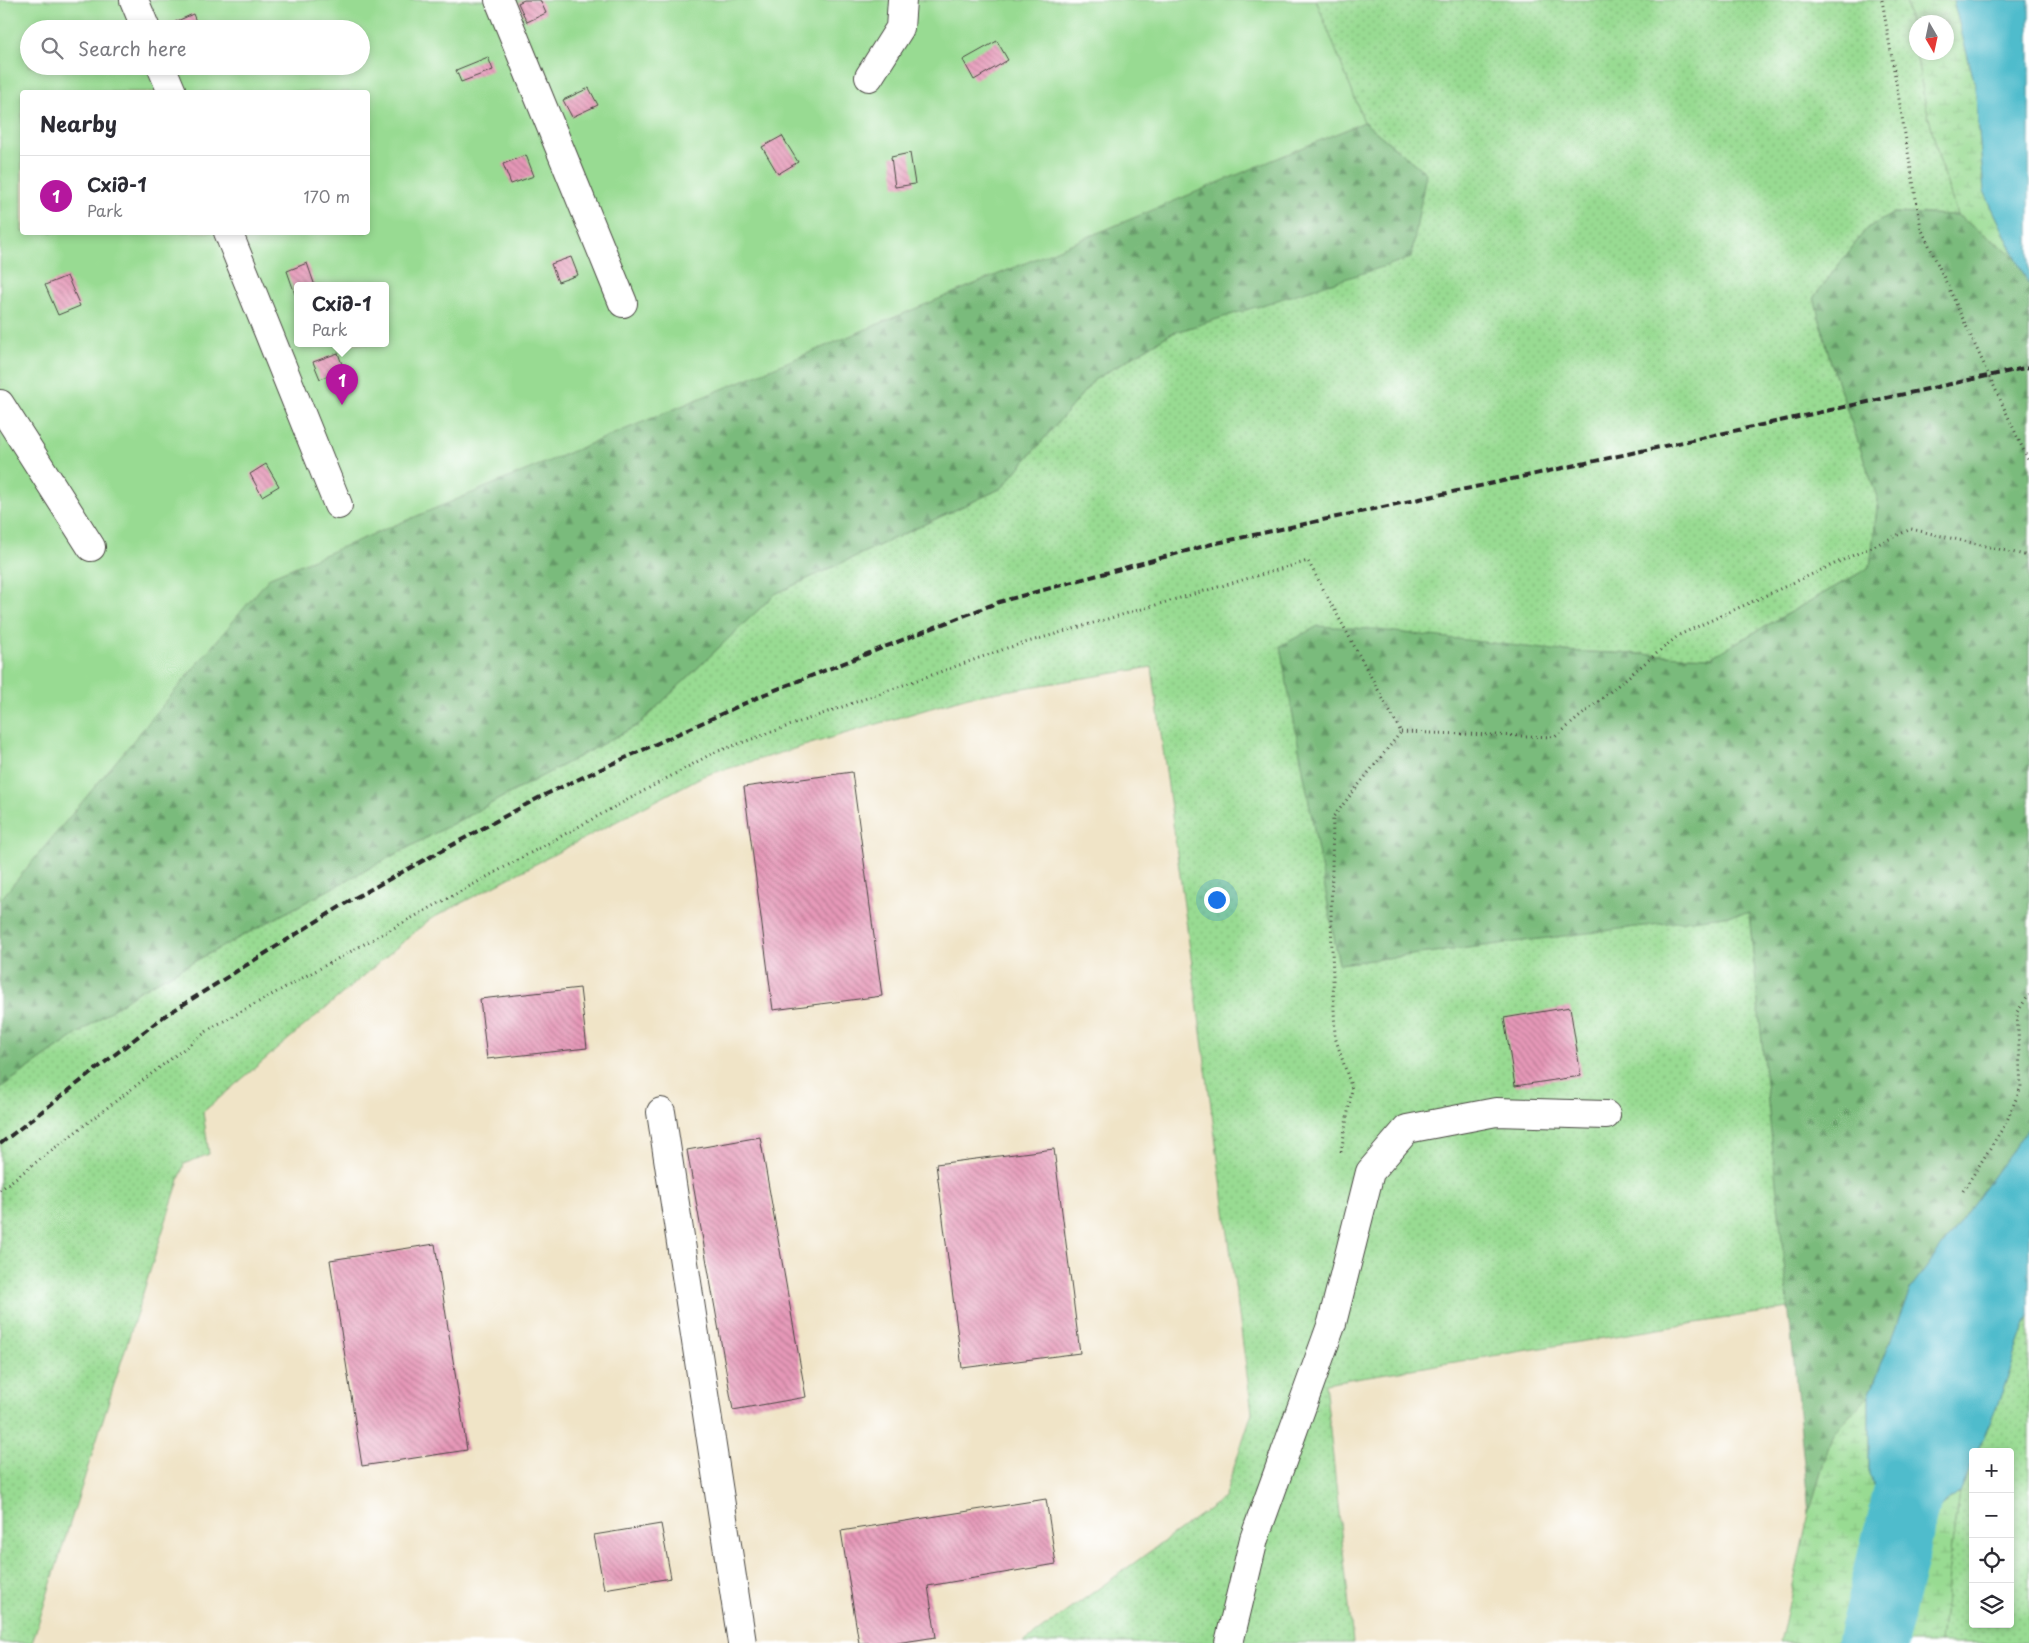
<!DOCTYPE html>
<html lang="en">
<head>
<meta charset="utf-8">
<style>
	:root { --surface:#fff; --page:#f7f7f7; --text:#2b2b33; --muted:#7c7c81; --line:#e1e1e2; --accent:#b5179e }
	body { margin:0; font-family:"Playpen Sans",sans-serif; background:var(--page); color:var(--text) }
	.controls { position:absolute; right:15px; bottom:15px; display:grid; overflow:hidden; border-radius:5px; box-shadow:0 2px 8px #0003 }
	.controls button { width:45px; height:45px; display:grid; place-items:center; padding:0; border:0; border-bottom:1px solid var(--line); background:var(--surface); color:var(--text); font:25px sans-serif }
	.compass { position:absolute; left:1909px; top:15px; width:45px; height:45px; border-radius:50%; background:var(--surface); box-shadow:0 2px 8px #0003; rotate:171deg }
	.you { position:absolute; left:1216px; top:899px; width:18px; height:18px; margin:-12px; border:4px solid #fff; border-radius:50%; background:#1a73e8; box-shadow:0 0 0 8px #1a73e833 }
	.badge { display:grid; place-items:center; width:32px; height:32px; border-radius:50%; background:var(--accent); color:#fff; font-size:16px; font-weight:700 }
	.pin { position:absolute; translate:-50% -41px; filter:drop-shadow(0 1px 2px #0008) }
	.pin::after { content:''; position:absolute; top:26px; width:18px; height:15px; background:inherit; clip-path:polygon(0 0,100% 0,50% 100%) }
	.popup { position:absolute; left:294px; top:282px; width:95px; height:65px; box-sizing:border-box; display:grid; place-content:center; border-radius:5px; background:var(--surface); filter:drop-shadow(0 1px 4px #0005); font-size:16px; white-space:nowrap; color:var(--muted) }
	.popup b { font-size:19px; color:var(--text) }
	.popup::after { content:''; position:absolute; left:50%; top:100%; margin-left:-10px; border:10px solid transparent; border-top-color:var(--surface) }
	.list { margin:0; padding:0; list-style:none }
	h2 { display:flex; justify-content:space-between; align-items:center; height:65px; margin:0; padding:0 20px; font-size:21px }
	h2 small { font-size:16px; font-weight:400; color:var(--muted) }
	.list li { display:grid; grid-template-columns:32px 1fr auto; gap:15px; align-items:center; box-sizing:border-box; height:80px; padding:0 20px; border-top:1px solid var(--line) }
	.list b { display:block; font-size:19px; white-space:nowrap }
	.list p { margin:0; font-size:16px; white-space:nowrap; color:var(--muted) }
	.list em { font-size:16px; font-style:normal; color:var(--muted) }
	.icon { flex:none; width:28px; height:28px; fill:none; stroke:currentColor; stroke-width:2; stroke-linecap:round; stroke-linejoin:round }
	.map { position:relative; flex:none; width:2029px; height:1643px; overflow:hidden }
	.search { position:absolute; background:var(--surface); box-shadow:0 2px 8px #0003; left:20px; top:20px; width:350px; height:55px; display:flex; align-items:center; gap:12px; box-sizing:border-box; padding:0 18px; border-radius:28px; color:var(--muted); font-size:19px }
	.panel { position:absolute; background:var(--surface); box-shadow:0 2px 8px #0003; left:20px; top:90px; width:350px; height:145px; border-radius:5px }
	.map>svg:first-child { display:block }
</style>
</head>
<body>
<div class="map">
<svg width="2029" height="1643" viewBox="0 0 2029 1643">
	<defs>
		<pattern id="grass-dots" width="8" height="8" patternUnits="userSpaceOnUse" patternTransform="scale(1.25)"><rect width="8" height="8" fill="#98db92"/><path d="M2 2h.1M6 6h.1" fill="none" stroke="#83bc7e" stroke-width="1.8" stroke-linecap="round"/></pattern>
		<pattern id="forest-firs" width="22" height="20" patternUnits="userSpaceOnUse" patternTransform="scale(1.25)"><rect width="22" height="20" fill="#7abb7c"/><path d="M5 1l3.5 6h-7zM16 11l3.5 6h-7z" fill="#649866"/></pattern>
		<pattern id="wetland-marsh" width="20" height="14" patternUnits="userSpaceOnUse" patternTransform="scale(1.25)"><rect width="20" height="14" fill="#98db92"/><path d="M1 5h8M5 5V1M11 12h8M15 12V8" fill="none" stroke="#83bc7e"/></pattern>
		<pattern id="building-back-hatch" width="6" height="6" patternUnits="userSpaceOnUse" patternTransform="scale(1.25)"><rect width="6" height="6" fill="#e698b8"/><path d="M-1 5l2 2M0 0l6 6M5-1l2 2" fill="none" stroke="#bb7c96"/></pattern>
	</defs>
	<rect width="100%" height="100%" fill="#fff"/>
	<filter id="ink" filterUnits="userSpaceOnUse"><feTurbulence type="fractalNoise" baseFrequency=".02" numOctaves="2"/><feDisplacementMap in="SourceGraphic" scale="10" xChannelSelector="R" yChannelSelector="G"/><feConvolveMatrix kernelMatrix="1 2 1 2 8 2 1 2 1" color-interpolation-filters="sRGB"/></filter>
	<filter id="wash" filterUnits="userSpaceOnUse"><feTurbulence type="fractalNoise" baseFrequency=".0096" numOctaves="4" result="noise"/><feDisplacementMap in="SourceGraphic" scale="20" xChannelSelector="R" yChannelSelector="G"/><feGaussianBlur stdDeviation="1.12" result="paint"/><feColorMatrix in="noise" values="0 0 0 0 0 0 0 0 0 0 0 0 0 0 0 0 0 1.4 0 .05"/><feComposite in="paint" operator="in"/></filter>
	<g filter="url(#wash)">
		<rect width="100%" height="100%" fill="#f0e4c7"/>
		<g fill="url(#grass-dots)" stroke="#62835e">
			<polygon points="1316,0 1906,0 1924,97 1939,158 1957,215 1894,213 1867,228 1814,297 1831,363 1878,500 1870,567 1711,657 1562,651 1281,646 1339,964 1749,912 1789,1308 1325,1383 1353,1643 1023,1643 1224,1498 1252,1412 1152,667 968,697 703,776 429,920 203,1112 209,1154 184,1164 32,1643 0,1643 0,1088 139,991 638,725 775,594 1002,488 1094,380 1170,334 1278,299 1426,173 1364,122"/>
			<polygon points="2029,1314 2029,1643 1941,1643 1948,1574 1959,1492 1973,1460 1973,1624 2010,1624 2010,1452 1977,1452 2001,1396"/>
		</g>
		<g fill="url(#forest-firs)" stroke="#527354">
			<polygon points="1364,122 1426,173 1411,258 1170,334 1094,380 1002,488 775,594 638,725 139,991 0,1088 0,900 270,577"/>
			<polygon points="1894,213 1957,215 2015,256 2029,285 2029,1127 1910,1290 1869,1396 1833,1433 1809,1513 1749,913 1339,964 1280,646 1318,626 1370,629 1562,651 1711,657 1870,567 1878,500 1831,363 1814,297 1867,228"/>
		</g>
		<g fill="url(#wetland-marsh)" stroke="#62835e" fill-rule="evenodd">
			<path d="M1906,0H1953L1975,84L1984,191L2015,256L1957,215L1939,158L1924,97ZM1916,22H1946V52H1916Z"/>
			<polygon points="1869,1396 1869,1475 1912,1530 1959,1492 1948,1574 1941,1643 1780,1643 1809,1513 1833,1433"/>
		</g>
		<path fill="#98db92" stroke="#62835e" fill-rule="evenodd" d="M0,0H1316L1364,122L270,577L0,900ZM29,29H361V66H29ZM22,92H368V232H22ZM298,286H386V344H298Z"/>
		<g fill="#50bccc" stroke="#3e747c">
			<polygon points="1953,0 2029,0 2029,285 1984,191 1975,84"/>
			<polygon points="2029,1127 2029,1314 2001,1396 1977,1452 1973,1452 1973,1460 1959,1492 1912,1530 1895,1528 1869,1475 1869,1396 1910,1290"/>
		</g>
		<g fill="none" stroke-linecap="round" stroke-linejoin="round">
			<polyline stroke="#50bccc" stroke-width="70" points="1872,1643 1913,1473 1925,1434"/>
		</g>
		<g id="blocks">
			<g fill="url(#building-back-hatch)">
				<polygon points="524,0 540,0 546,13 527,22 518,3"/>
				<polygon points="193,14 199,29 178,29 175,22"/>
				<polygon points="997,41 1008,60 974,80 963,60"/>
				<polygon points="488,57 493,70 461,82 456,70"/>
				<polygon points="589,88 598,105 572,117 563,100"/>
				<polygon points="782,136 798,162 778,174 762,147"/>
				<polygon points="910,153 915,184 895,187 891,157"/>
				<polygon points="526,155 534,176 511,184 503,164"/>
				<polygon points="571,257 578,275 558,282 551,264"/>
				<polygon points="307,263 315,286 298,286 298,293 295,294 287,271"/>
				<polygon points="67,276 80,306 58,315 45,285"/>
				<polygon points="338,353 344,370 320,379 313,362"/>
				<polygon points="266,464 279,486 262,496 250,474"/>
				<polygon points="852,772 882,996 773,1010 744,787"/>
				<polygon points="580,988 587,1048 487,1059 480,999"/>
				<polygon points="1570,1007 1581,1076 1515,1086 1504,1018"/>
				<polygon points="760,1137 806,1397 733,1410 687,1150"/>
				<polygon points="1054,1149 1080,1353 962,1368 936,1164"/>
				<polygon points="435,1244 467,1450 362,1466 330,1260"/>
				<polygon points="1046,1499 1056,1564 928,1586 936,1637 897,1643 859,1643 841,1531"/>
				<polygon points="661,1524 671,1578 604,1589 594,1535"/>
			</g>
		</g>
	</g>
	<g filter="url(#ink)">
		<use href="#blocks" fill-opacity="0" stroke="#494742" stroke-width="1"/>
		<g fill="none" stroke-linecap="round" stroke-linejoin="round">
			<g stroke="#494742" stroke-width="30">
				<g id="minor">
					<polyline points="134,0 146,29"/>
					<polyline points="499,0 623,303"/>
					<polyline points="161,66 172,92"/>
					<polyline points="869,77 900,28 902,0"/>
					<polyline points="228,232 338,505"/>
					<polyline points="0,404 91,547"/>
					<polyline points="661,1112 742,1643"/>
					<polyline points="1229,1643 1254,1539 1332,1323 1370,1172 1407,1129 1496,1112 1606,1115"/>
				</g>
			</g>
			<g stroke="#494742" stroke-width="3" stroke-dasharray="1 4" stroke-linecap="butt">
				<polyline points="1882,0 1921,228 2029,462"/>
				<polyline points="1401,732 1555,737 1679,635 1911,529 2029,556"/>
				<polyline points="1341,1152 1352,1089 1335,1037 1331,920 1333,817 1401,732"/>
				<polyline points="0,1190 211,1028 713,753 1007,648 1308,561 1401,732"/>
				<polyline points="1963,1191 2006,1123 2021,1087 2017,1012 2029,995"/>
			</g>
			<use href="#minor" stroke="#fff" stroke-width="28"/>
			<polyline stroke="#2b2b2b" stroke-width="4" stroke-dasharray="8 4" stroke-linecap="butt" points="0,1144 163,1017 351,900 542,796 765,694 999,602 1212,544 2029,367"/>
		</g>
	</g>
</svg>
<div class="controls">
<button>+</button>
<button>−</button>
<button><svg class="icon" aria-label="locate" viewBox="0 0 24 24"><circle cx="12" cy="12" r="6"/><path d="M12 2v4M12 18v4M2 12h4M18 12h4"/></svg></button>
<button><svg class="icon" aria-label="layers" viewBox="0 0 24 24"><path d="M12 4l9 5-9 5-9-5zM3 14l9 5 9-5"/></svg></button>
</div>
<svg class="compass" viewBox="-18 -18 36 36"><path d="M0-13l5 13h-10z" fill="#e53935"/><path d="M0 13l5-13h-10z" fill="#7c7c81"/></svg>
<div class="you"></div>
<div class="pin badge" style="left:342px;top:405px">1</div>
<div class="popup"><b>Схід-1</b>Park</div>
<div class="search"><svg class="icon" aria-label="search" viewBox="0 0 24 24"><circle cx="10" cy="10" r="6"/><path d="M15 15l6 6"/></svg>Search here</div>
<section class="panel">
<h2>Nearby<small></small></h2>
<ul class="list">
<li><span class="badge">1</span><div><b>Схід-1</b><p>Park</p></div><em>170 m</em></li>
</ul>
</section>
</div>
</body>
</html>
